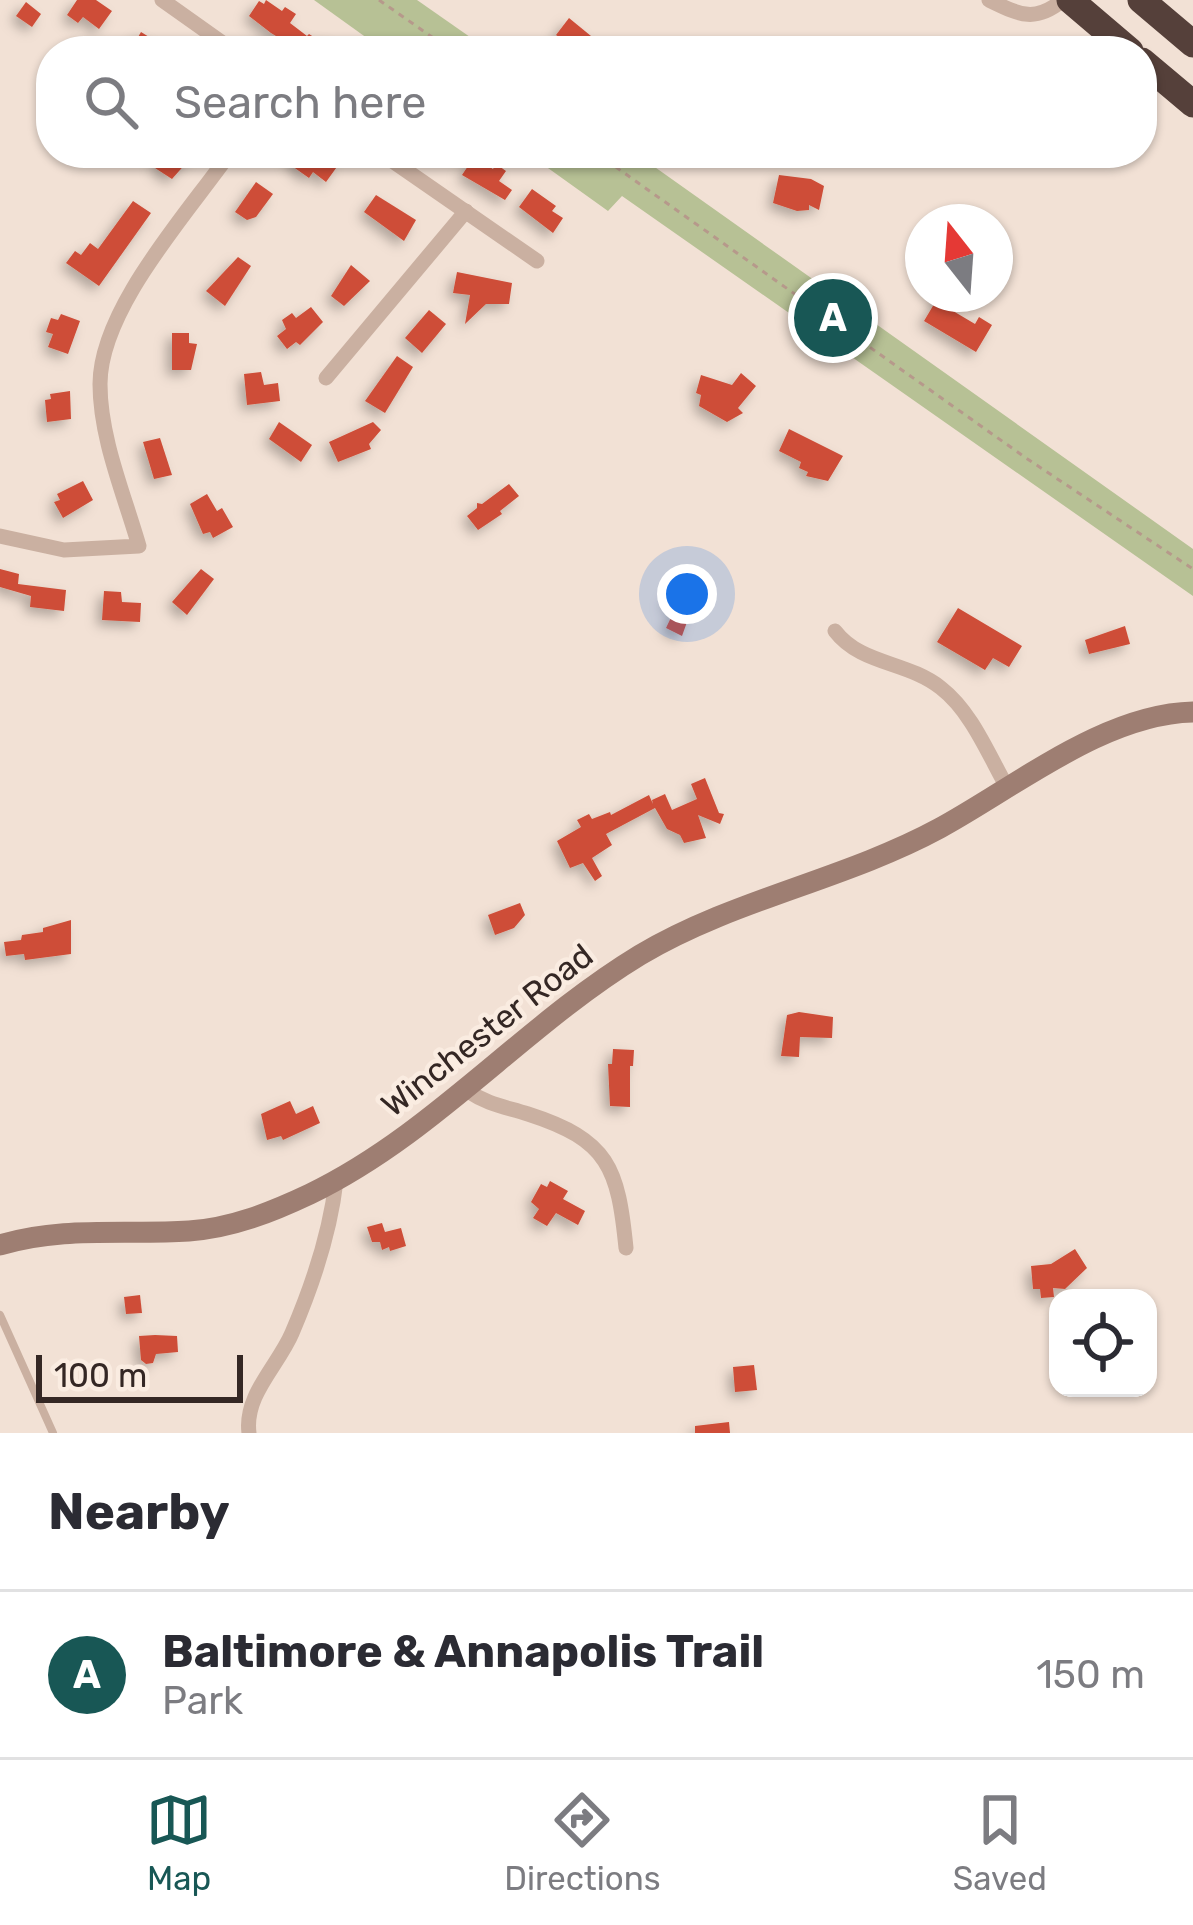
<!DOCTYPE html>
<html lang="en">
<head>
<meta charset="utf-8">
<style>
	:root { --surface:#fff; --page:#f7f7f7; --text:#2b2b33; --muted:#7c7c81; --line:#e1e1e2; --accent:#185755 }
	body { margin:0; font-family:Rubik,sans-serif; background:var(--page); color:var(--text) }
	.controls { position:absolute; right:36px; bottom:36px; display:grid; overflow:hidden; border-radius:24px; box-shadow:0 3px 9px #0004 }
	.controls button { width:108px; height:108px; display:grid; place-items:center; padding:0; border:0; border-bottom:3px solid var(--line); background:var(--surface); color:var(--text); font:60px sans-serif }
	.compass { position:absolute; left:905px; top:204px; width:108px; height:108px; border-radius:50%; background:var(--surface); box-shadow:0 3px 9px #0004; rotate:343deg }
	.scale { position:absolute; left:36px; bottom:30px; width:207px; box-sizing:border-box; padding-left:12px; border:6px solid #342724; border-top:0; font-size:33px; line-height:42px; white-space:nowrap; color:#342724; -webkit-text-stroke:9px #faece1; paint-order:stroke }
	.you { position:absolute; left:687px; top:594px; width:42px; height:42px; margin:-30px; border:9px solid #fff; border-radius:50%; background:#1a73e8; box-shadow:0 0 0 18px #1a73e833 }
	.badge { display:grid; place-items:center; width:78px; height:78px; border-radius:50%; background:var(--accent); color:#fff; font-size:39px; font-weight:700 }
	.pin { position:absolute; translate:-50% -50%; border:6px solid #fff; box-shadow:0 3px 12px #0006 }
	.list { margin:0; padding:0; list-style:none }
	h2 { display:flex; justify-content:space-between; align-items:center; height:156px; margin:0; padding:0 48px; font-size:51px }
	h2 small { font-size:39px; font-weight:400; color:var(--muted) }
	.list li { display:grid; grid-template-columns:78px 1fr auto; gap:36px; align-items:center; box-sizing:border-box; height:168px; padding:0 48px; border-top:3px solid var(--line) }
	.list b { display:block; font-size:45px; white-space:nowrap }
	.list p { margin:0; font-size:39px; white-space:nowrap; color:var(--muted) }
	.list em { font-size:39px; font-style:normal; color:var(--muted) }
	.icon { flex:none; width:66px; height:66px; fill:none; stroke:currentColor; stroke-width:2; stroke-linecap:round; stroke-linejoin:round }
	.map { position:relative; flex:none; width:1193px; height:1433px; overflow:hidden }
	.search { position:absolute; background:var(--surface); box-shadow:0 3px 9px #0004; left:36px; right:36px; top:36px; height:132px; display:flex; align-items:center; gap:30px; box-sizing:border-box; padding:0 42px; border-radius:48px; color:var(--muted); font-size:45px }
	.sheet { height:324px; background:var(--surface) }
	nav { display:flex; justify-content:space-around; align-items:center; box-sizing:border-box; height:168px; border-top:3px solid var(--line); background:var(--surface); font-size:33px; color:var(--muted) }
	nav a { display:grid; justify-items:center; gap:6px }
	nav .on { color:var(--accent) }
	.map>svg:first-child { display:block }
</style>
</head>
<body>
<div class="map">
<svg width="1193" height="1433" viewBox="0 0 1193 1433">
	<defs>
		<filter id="shadow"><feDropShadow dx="-5.5" dy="5.5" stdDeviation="6" flood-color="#0004"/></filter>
	</defs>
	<rect width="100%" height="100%" fill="#f2e1d5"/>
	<g fill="#b7c195">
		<polygon points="314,0 417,0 490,51 385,51"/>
		<polygon points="527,153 635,153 1193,549 1193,596 622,196 608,211"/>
	</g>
	<g fill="#ce4d37" filter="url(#shadow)">
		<polygon points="77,0 96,0 112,11 99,29 83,17 78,23 67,15"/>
		<polygon points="266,0 282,11 285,7 296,14 290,23 307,36 309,34 323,43 327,37 347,51 301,51 271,33 249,16 259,1 264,4"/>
		<polygon points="26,2 41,14 32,27 16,16"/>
		<polygon points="569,18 591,36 580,51 556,35"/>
		<polygon points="141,32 154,40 171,51 130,51"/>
		<polygon points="165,153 195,153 172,179 155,168"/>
		<polygon points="286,153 324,153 339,164 326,182 313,172 309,178 292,166 296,161"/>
		<polygon points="474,157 493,169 496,164 506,171 499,181 512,190 505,200 462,175"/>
		<polygon points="779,175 811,179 824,186 819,210 809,205 809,210 797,211 773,203"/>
		<polygon points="256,182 273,194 256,217 247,220 235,212"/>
		<polygon points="532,189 556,206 552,211 563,218 553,233 519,207"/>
		<polygon points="376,195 416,220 404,241 364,212"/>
		<polygon points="133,201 151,213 99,286 66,263 75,251 81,255 90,243 98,249"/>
		<polygon points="238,257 251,266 225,306 206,291"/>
		<polygon points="351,265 370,281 344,306 331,296"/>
		<polygon points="457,272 512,283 509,304 486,304 465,324 470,295 453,293"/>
		<polygon points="940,294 952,302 948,308 975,324 979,317 992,325 976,352 924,321"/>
		<polygon points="311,307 323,322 300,345 296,342 287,349 277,336 286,329 282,320 292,313 296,318"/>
		<polygon points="429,310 446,324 422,353 405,338"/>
		<polygon points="61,314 80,321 68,354 48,347 53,334 46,332 51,318 58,320"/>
		<polygon points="172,333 189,333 189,343 197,344 191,370 172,370"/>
		<polygon points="397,356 413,367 385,413 365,401"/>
		<polygon points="261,372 264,385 278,383 280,401 247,405 244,374"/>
		<polygon points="741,373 756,386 738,408 743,413 727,422 699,406 701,395 696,393 701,375 732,385"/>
		<polygon points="70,391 71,419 47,422 45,400 51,399 50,394"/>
		<polygon points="279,422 312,445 301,462 269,439"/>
		<polygon points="373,422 381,430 369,444 371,449 338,462 329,442"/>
		<polygon points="789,429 843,456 828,481 806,476 808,472 799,468 801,462 779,451"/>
		<polygon points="160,438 172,475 154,479 143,442"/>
		<polygon points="83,481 93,500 63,518 54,502 60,500 57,494"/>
		<polygon points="509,484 519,496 500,511 502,514 478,530 467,516 477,508 477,503 482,504"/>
		<polygon points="207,494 217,511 222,508 233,527 213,538 210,532 203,534 190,504"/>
		<polygon points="0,569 19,574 18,584 66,590 64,611 30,607 31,596 0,587"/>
		<polygon points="201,569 214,579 187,615 172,602"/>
		<polygon points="682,573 701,583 682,636 666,628 675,609 666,605 669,596"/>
		<polygon points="104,591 121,592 122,602 141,603 140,622 102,620"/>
		<polygon points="958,608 1022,646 1009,667 993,658 985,670 937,642"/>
		<polygon points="1125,626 1130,644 1089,654 1085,640"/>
		<polygon points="705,778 719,813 724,814 720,824 698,815 706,838 684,843 680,835 667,829 655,808 606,834 612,845 592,858 602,876 595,881 583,863 570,868 557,841 581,827 577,820 589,814 592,819 610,812 611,815 649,795 653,804 652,800 665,794 672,810 697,799 691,784"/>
		<polygon points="520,903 525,915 514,928 495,935 488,915"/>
		<polygon points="71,920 71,954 25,960 24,954 6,956 4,942 21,940 22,935 43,932 43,928"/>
		<polygon points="799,1012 833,1017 832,1038 800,1037 799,1057 781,1056 787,1015"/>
		<polygon points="613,1049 634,1050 633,1066 630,1066 630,1107 610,1106 608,1064 612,1064"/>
		<polygon points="290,1101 296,1114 313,1106 320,1123 283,1140 281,1136 267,1140 261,1114"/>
		<polygon points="550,1181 568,1191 563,1199 585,1211 578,1225 556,1213 547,1226 533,1218 539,1209 531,1202 541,1184 547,1187"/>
		<polygon points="382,1223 385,1232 401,1228 406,1246 390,1251 389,1247 382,1250 380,1242 372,1242 367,1227"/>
		<polygon points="1075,1249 1087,1268 1065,1289 1053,1288 1054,1297 1041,1298 1040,1289 1033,1289 1031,1266 1051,1264"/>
		<polygon points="140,1295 142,1313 126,1314 124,1297"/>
		<polygon points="155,1335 177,1336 178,1352 156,1354 153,1363 146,1364 141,1360 139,1336"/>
		<polygon points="754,1365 757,1390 735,1392 733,1367"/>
		<polygon points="729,1422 730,1433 695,1433 695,1426"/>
	</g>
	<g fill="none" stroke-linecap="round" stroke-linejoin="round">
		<g stroke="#b6998b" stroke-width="3" stroke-dasharray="6 6" stroke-linecap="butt">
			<polyline points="379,0 452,51"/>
			<polyline points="596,153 1026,458 1193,569"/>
		</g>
		<polyline stroke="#cab0a1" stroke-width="8" points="0,1315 53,1433"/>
		<g stroke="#cab0a1" stroke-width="15">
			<polyline points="162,0 234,51"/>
			<path d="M989,0C1020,15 1035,23 1063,0"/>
			<polyline points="381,153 537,261"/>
			<polyline points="326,378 466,211"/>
			<path d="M0,536L64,550L139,546C124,494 100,438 100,384C100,309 187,214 230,153"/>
			<path d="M835,631C861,665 907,661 941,688C972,712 989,756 1008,789"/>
			<path d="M466,1090C489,1105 502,1106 528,1114C609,1140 618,1168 626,1248"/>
			<path d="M249,1433C244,1395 278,1366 292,1333C313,1284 330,1234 336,1181"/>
		</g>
		<path stroke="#9e7e72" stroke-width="21" d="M0,1245C62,1226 125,1235 189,1231C232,1228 272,1212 310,1194C434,1134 523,1026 640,955C734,899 844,880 940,828C1017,786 1104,714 1193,712"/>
		<g stroke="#55403a" stroke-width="27">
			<polyline points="1070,0 1130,51"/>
			<polyline points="1141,0 1193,44"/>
			<polyline points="1142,61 1193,104"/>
		</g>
	</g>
	<g text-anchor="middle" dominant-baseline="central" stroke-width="9" stroke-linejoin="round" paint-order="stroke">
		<g font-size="33" fill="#342724" stroke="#faece1">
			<text transform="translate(487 1030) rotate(-38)">Winchester Road</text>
		</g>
	</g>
</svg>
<div class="controls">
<button><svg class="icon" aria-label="locate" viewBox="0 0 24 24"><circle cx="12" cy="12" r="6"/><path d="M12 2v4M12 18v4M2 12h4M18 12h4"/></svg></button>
</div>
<svg class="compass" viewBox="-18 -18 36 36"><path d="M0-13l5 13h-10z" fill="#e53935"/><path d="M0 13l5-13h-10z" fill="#7c7c81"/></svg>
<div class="scale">100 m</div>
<div class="you"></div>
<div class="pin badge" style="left:833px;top:318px">A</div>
<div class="search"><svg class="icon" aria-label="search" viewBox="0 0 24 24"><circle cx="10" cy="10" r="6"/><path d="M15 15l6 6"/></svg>Search here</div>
</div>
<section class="sheet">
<h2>Nearby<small></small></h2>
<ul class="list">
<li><span class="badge">A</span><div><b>Baltimore &amp; Annapolis Trail</b><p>Park</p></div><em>150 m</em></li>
</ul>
</section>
<nav>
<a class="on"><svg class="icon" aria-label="map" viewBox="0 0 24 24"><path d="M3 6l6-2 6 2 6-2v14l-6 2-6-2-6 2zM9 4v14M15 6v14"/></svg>Map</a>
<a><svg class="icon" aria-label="directions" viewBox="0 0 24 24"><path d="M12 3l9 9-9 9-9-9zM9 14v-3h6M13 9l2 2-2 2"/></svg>Directions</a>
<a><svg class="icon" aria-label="saved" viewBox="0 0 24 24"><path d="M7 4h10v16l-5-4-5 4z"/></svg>Saved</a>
</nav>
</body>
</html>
